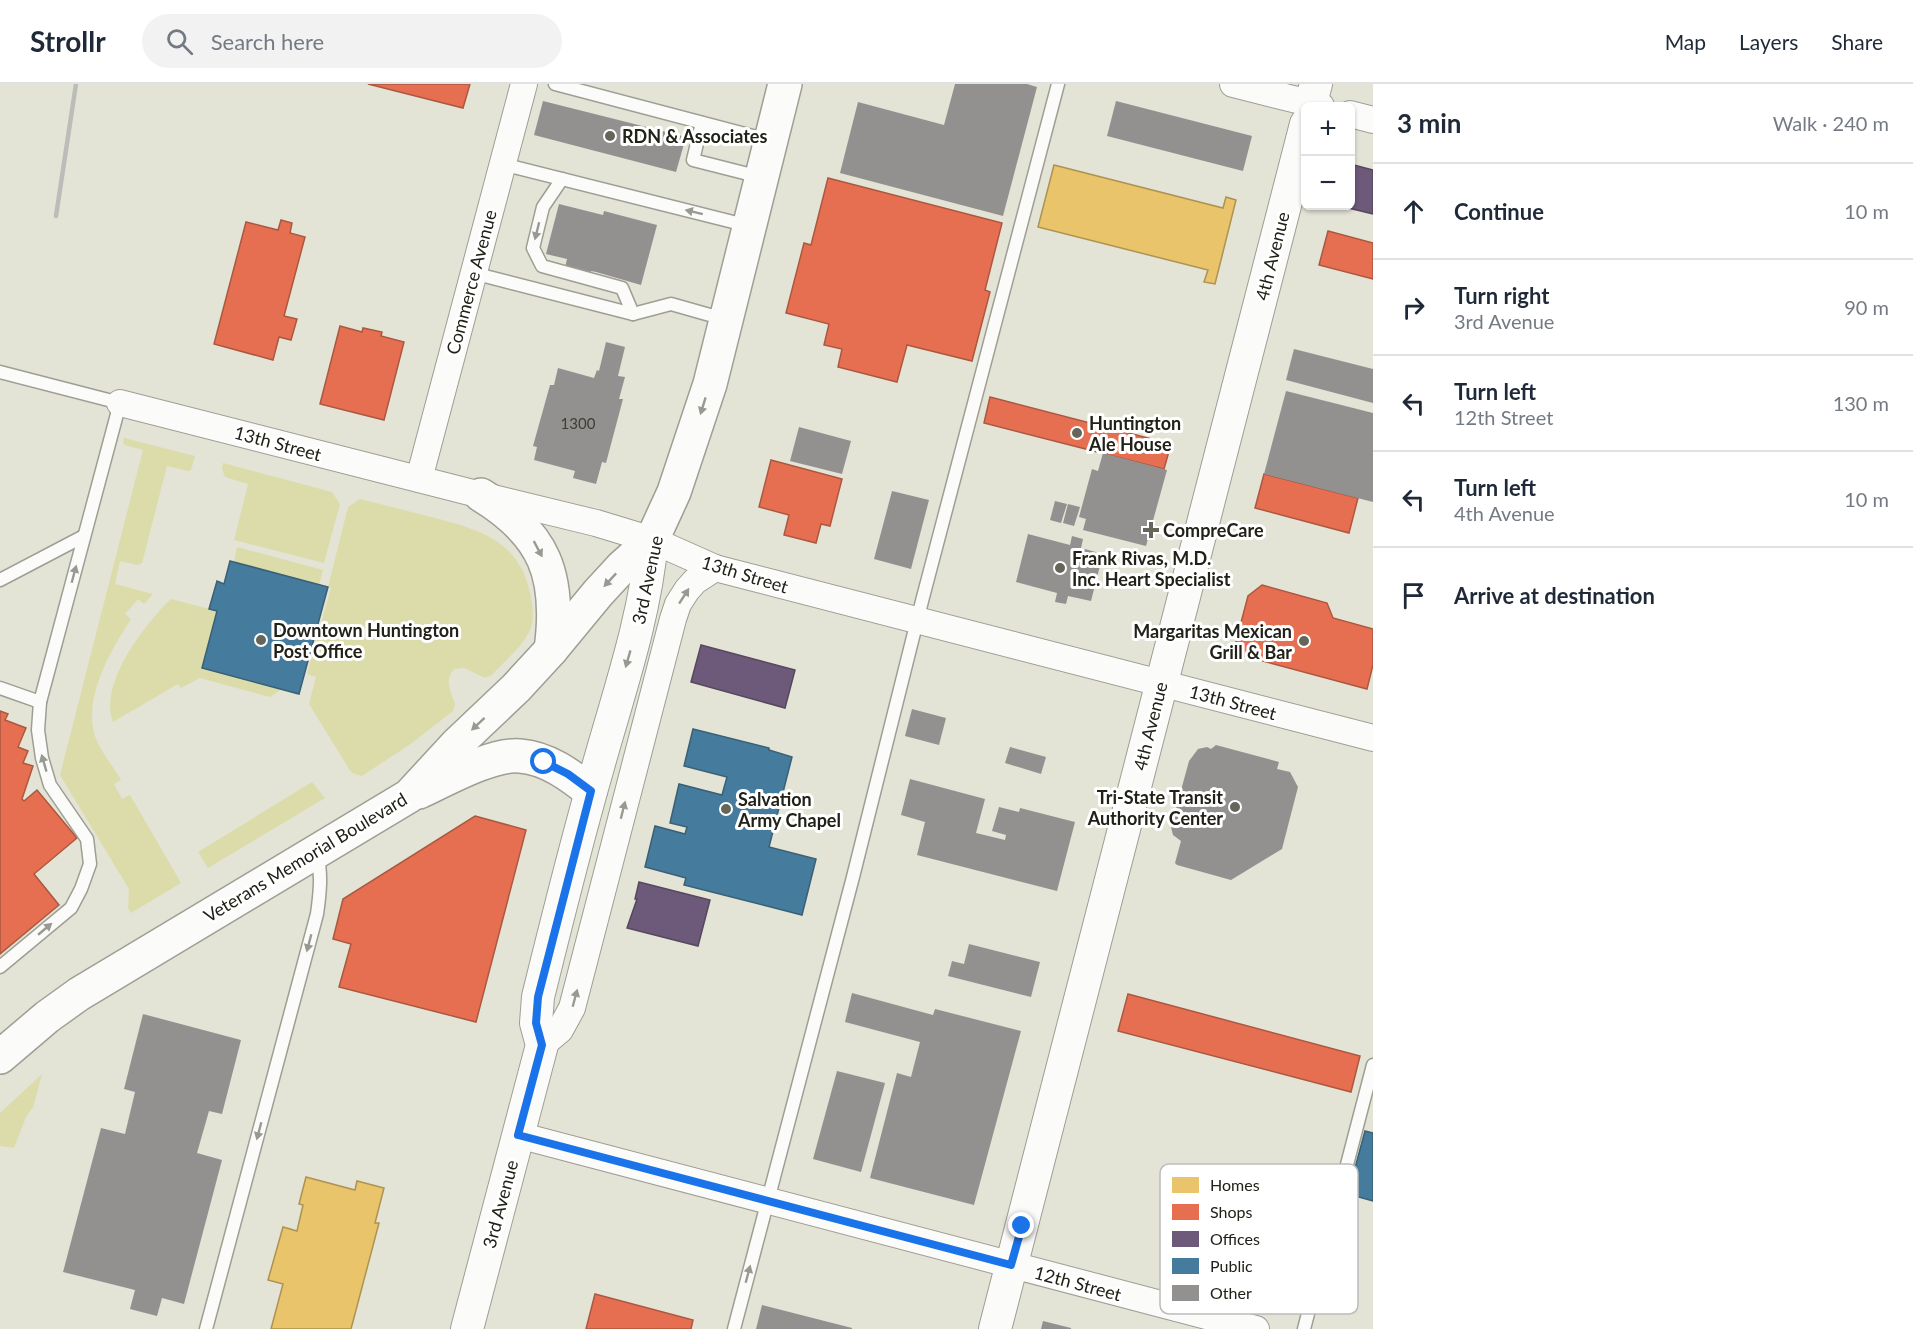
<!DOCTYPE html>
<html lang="en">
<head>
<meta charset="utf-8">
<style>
	:root { --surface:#fff; --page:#f2f2f3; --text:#1f2937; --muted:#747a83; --line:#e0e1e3 }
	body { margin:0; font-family:Lato,sans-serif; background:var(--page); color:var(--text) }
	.controls { position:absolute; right:18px; top:18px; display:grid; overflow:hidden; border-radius:9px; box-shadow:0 2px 4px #0004 }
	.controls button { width:54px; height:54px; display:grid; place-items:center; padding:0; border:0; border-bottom:2px solid var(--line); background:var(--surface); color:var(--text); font:30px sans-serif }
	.stop { position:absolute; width:18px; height:18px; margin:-14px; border:4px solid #1a73e8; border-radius:50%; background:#fff }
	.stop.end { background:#1a73e8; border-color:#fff; box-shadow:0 2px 6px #0008 }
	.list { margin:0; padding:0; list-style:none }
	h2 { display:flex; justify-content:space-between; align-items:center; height:78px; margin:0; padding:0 24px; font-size:26px }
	h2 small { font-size:20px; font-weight:400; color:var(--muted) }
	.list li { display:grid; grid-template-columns:39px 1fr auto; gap:18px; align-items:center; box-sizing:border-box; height:96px; padding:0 24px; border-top:2px solid var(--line) }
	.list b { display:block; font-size:22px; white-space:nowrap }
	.list p { margin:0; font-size:20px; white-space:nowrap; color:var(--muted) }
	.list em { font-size:20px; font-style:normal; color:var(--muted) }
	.icon { flex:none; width:33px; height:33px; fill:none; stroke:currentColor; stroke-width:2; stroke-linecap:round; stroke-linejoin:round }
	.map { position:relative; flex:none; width:1373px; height:1245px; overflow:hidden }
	header { display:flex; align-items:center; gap:36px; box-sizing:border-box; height:84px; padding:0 30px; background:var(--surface); border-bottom:2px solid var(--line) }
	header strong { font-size:28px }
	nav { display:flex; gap:33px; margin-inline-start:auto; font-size:21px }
	.search { width:420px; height:54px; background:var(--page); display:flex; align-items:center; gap:15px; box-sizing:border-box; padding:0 21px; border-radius:33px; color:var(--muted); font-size:22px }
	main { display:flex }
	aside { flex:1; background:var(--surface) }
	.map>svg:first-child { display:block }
</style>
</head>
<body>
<header>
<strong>Strollr</strong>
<div class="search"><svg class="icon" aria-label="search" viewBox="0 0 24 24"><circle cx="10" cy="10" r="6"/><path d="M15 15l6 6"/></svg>Search here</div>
<nav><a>Map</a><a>Layers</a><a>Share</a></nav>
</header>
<main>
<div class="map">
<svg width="1373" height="1245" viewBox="0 0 1373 1245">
	<rect width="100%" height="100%" fill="#e3e3d6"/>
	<g fill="#dcdcab">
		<path d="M124,354L195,372L191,386L188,387L167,382L142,479L138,481L120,477L115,500L153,510L144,520L138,515L125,530L131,535C111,566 83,613 95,652C100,667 113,682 121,696L114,700L122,715L130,711L181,799L131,829L128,824L129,805L60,691L143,366L125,361L123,359Z"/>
		<polygon points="223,379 332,408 340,420 324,479 234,456 248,400 225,393 222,385"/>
		<path d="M360,415C382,421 405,426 427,432C474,444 519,454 530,509C533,521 535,539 528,550C520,565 503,578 492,591L485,594L464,584L454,585C444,596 451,608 455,620L453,627L412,659L362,692L352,689L349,685L309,620L316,593L307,590L331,504L328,503L348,423Z"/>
		<polygon points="237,463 323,486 319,501 234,478"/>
		<path d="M171,515L217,527L202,584L282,605L270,613L200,594L181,604L178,600L113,638C98,600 145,540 171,515Z"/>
		<polygon points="312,698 325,714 208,784 198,768"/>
		<polygon points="42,990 33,1023 26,1033 14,1064 0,1062 0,1029"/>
	</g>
	<g fill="#e9c46a" stroke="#ad9351" stroke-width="1.5">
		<polygon points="1054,81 1223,124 1226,113 1236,116 1215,200 1204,198 1208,186 1038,143"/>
		<polygon points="306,1093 355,1106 357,1097 384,1104 375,1139 379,1139 351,1245 271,1245 283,1200 268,1196 283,1143 297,1147 303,1121 299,1120"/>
	</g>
	<g fill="#e76f51" stroke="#ac5840" stroke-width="1.5">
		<polygon points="368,0 470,0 463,24"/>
		<polygon points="828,94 1002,139 985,206 990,208 972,277 907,261 897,298 838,283 842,265 824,261 829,240 786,229 804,159 811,161"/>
		<polygon points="281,136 292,139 290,149 305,153 284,232 297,235 291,256 279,253 273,276 214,260 246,138 278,146"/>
		<polygon points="1328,147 1373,159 1373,195 1319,181"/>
		<polygon points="340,242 362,248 363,244 382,248 381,252 404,258 384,336 320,320"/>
		<polygon points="990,313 1171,360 1164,385 984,339"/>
		<polygon points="771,376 842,395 830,442 821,440 816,459 784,451 789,431 759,423"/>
		<polygon points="1264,390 1358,414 1349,449 1255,424"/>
		<polygon points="1262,501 1327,519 1333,534 1373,545 1373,581 1367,605 1233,569 1248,512"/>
		<polygon points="0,627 8,630 5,636 26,644 18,663 28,667 23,679 33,682 22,715 24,717 37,706 77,754 34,790 59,821 0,870"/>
		<polygon points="475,732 526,746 476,938 339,903 351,860 333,855 343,815"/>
		<polygon points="1128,910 1360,972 1351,1008 1118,947"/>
		<polygon points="595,1210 693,1236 691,1245 586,1245"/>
	</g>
	<g fill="#6d597a" stroke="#56485d" stroke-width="1.5">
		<polygon points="1350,80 1373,86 1373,130 1340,122 1350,122"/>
		<polygon points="701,561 795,586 785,624 691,598"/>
		<polygon points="639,798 710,816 698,862 627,844 637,815 635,815"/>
	</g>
	<g fill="#457b9d" stroke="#3a6075" stroke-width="1.5">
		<polygon points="230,477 328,503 299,610 202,584 217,527 209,525 217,497 224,500"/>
		<polygon points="693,645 769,664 769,666 792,673 769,763 816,775 802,831 684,801 686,794 645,783 655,742 685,750 687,743 670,739 679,700 722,711 727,693 684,682"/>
		<polygon points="1365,1047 1373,1049 1373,1117 1348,1110"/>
	</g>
	<g fill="#939190">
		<polygon points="955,0 1027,0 1037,3 1003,132 840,89 858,18 944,41"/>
		<polygon points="543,17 686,53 676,88 534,51"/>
		<polygon points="1116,17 1252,52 1243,87 1107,52"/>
		<polygon points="559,120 603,131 604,127 657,141 641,201 596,188 591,187 590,190 565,184 567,175 546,170"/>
		<polygon points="606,258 625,263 618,292 625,293 619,315 623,315 606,379 602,378 596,400 573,394 575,387 534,376 537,363 533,362 550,301 554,301 558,284 594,294 597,286 599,287"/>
		<polygon points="1294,265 1373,285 1373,319 1286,296"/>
		<polygon points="1286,307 1373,329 1373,418 1264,390"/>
		<polygon points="799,343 851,357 842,390 790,377"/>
		<polygon points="1103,369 1167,386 1146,462 1083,446 1086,435 1079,433 1092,385 1098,387"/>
		<polygon points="892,407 929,416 911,485 874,475"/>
		<polygon points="1055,417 1067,420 1061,439 1050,436"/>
		<polygon points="1068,420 1080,423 1074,442 1063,439"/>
		<polygon points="1028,450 1070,461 1072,452 1083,455 1081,464 1103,470 1091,517 1068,512 1066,520 1055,518 1057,509 1016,498"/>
		<polygon points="912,625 946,634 939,661 905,652"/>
		<polygon points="1216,661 1279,678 1277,685 1290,688 1298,703 1282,765 1231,796 1177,781 1175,779 1181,757 1173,751 1171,743 1189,677 1198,665 1207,663 1211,665"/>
		<polygon points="1010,663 1046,673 1041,690 1005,679"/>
		<polygon points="910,695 985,715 976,749 1005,756 1006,751 992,747 999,723 1019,728 1020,724 1075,738 1057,807 917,771 925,738 901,731"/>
		<polygon points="969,860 1040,878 1031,913 948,892 952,877 964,880"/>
		<polygon points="852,909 933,931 935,925 1021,947 974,1121 870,1094 897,989 911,993 920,958 845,938"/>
		<polygon points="143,930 241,956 222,1030 209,1027 197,1069 222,1076 184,1220 162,1214 157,1232 130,1225 135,1206 63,1188 101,1044 125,1050 135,1008 124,1005"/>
		<polygon points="837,987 885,999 861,1088 813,1075"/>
		<polygon points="762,1221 852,1244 852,1245 756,1245"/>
		<polygon points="1043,1237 1071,1244 1071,1245 1041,1245"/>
	</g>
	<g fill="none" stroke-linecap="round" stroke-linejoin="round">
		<g stroke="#9e9e95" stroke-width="15">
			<g id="service">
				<polyline points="555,0 768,56"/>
				<polyline points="702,39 693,76 760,93"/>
				<polyline points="502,80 749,142"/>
				<polyline points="562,95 543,123 533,164 542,182 622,204 633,230"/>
				<polyline points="473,189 633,230 671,220 724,235"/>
				<polyline points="0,288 120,319 40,618 38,646 42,674 50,701 87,755 90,780 81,805 71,824 0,883"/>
				<polyline points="0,496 84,452"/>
				<polyline points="0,604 40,618"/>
				<path d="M206,1245L317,830C320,809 322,790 317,769"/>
				<polyline points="734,1245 853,793 922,517 1058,0"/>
				<polyline points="1304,1245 1373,981"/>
			</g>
		</g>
		<g stroke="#9e9e95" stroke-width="28">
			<g id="minor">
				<polyline points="1233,0 1321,22"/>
				<polyline points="1350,30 1373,36"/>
				<polyline points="120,319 481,411 596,439 652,456 715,484 1373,654"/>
				<polyline points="419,395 524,0"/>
				<polyline points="542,961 560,946 572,924 673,535 678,520 687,506 695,497 715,484"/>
				<polyline points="518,1051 1256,1245"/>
			</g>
		</g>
		<g stroke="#9e9e95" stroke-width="34">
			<g id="tertiary">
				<polyline points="1310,22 1316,0"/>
				<path d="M467,1245L542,961L536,939L538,913C557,836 576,759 598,683C619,608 645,534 652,456"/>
				<polyline points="995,1245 1306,40"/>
			</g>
		</g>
		<g stroke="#9e9e95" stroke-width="36">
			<g id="primary">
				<path d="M481,411C545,450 561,492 551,566"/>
				<path d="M419,708C445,696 493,669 520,672C547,674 570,691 590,707"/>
				<polyline points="0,973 47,933 79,910 409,712 457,660 516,604 551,566 598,509 622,483 652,456 674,408 710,300 785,0"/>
			</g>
		</g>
		<use href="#service" stroke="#fbfbf9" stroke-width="12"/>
		<use href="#minor" stroke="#fbfbf9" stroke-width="26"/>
		<use href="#tertiary" stroke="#fbfbf9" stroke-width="32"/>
		<use href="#primary" stroke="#fbfbf9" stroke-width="33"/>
		<polyline stroke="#bcbcb9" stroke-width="4.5" points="56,132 76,0"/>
	</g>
	<defs><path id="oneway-solid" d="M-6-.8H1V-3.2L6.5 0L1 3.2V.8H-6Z" transform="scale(1.5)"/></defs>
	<g fill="#999994">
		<use href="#oneway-solid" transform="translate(694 128) rotate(-166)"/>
		<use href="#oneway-solid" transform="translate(537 147) rotate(104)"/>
		<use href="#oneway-solid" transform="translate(703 322) rotate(107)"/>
		<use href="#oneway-solid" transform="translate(538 465) rotate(62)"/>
		<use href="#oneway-solid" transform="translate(74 490) rotate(-75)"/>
		<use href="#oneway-solid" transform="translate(610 496) rotate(133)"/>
		<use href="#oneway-solid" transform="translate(684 512) rotate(-57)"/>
		<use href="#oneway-solid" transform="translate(628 575) rotate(106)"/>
		<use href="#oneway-solid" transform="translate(478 640) rotate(137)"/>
		<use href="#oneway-solid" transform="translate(44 679) rotate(-106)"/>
		<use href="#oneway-solid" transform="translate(623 726) rotate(-76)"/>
		<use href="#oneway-solid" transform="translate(45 845) rotate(-40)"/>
		<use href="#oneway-solid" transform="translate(309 859) rotate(105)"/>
		<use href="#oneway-solid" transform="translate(575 914) rotate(-75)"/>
		<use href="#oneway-solid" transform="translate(259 1047) rotate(105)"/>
		<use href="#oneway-solid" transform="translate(748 1190) rotate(-75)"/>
	</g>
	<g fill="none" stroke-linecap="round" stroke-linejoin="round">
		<polyline stroke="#1a73e8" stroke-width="8" points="544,678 568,690 591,707 538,913 536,939 542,961 518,1051 1011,1181 1022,1142"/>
	</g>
	<g fill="#65655a" stroke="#fff" stroke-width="2">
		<circle cx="610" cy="52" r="6"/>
		<circle cx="1077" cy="349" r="6"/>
		<path d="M1148 437h6v6h6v6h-6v6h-6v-6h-6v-6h6z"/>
		<circle cx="1060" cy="484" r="6"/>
		<circle cx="261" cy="556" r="6"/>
		<circle cx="1304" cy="557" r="6"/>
		<circle cx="1235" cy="723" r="6"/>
		<circle cx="726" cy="725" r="6"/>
	</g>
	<g text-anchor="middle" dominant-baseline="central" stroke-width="6" stroke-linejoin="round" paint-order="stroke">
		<g font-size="15" fill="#3e3d36">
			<text x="578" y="339">1300</text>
		</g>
		<g font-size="18" font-weight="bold" fill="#212118" stroke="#fff" text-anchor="start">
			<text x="622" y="52">RDN &amp; Associates</text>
			<text x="1089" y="339">Huntington<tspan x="1089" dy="21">Ale House</tspan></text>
			<text x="1163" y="446">CompreCare</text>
			<text x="1072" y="474">Frank Rivas, M.D.<tspan x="1072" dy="21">Inc. Heart Specialist</tspan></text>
			<text x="273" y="546">Downtown Huntington<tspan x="273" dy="21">Post Office</tspan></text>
			<text x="1292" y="547" text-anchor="end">Margaritas Mexican<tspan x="1292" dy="21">Grill &amp; Bar</tspan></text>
			<text x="1223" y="713" text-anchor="end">Tri-State Transit<tspan x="1223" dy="21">Authority Center</tspan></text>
			<text x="738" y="715">Salvation<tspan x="738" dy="21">Army Chapel</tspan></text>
		</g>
		<g font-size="18" fill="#212118" stroke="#fff">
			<text transform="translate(1272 172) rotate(-76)">4th Avenue</text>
			<text transform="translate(471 198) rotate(-75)">Commerce Avenue</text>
			<text transform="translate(278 359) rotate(15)">13th Street</text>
			<text transform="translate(745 490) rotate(17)">13th Street</text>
			<text transform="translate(647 496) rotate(-78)">3rd Avenue</text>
			<text transform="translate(1233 618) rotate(15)">13th Street</text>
			<text transform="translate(1150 642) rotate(-76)">4th Avenue</text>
			<text transform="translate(305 773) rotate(-31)">Veterans Memorial Boulevard</text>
			<text transform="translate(500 1120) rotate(-75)">3rd Avenue</text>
			<text transform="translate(1078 1199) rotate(15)">12th Street</text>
		</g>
	</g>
	<rect x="1160" y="1080" width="198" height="150" rx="9" fill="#fff" stroke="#bcbcba" stroke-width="1.5"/>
	<rect x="1172" y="1093" width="27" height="16" fill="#e9c46a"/>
	<rect x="1172" y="1120" width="27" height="16" fill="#e76f51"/>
	<rect x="1172" y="1147" width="27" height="16" fill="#6d597a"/>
	<rect x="1172" y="1174" width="27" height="16" fill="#457b9d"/>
	<rect x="1172" y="1201" width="27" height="16" fill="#939190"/>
	<g font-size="16" fill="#212118">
		<text x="1210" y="1107">Homes</text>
		<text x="1210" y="1134">Shops</text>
		<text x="1210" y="1161">Offices</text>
		<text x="1210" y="1188">Public</text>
		<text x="1210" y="1215">Other</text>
	</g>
</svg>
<div class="controls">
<button>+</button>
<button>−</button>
</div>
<div class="stop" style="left:544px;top:678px"></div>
<div class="stop end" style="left:1022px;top:1142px"></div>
</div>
<aside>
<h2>3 min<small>Walk · 240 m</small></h2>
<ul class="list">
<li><svg class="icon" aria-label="ahead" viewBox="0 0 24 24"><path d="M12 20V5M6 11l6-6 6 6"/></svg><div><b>Continue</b></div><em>10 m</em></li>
<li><svg class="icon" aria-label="right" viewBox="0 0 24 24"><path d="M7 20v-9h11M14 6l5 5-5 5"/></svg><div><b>Turn right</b><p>3rd Avenue</p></div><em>90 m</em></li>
<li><svg class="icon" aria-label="left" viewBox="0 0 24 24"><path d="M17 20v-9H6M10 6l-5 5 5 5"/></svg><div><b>Turn left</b><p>12th Street</p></div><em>130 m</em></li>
<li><svg class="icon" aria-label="left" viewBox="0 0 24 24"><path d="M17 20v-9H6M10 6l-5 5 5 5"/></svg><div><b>Turn left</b><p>4th Avenue</p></div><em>10 m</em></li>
<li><svg class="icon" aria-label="arrive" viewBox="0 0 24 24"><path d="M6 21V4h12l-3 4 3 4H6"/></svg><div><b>Arrive at destination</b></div></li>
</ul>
</aside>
</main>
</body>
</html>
